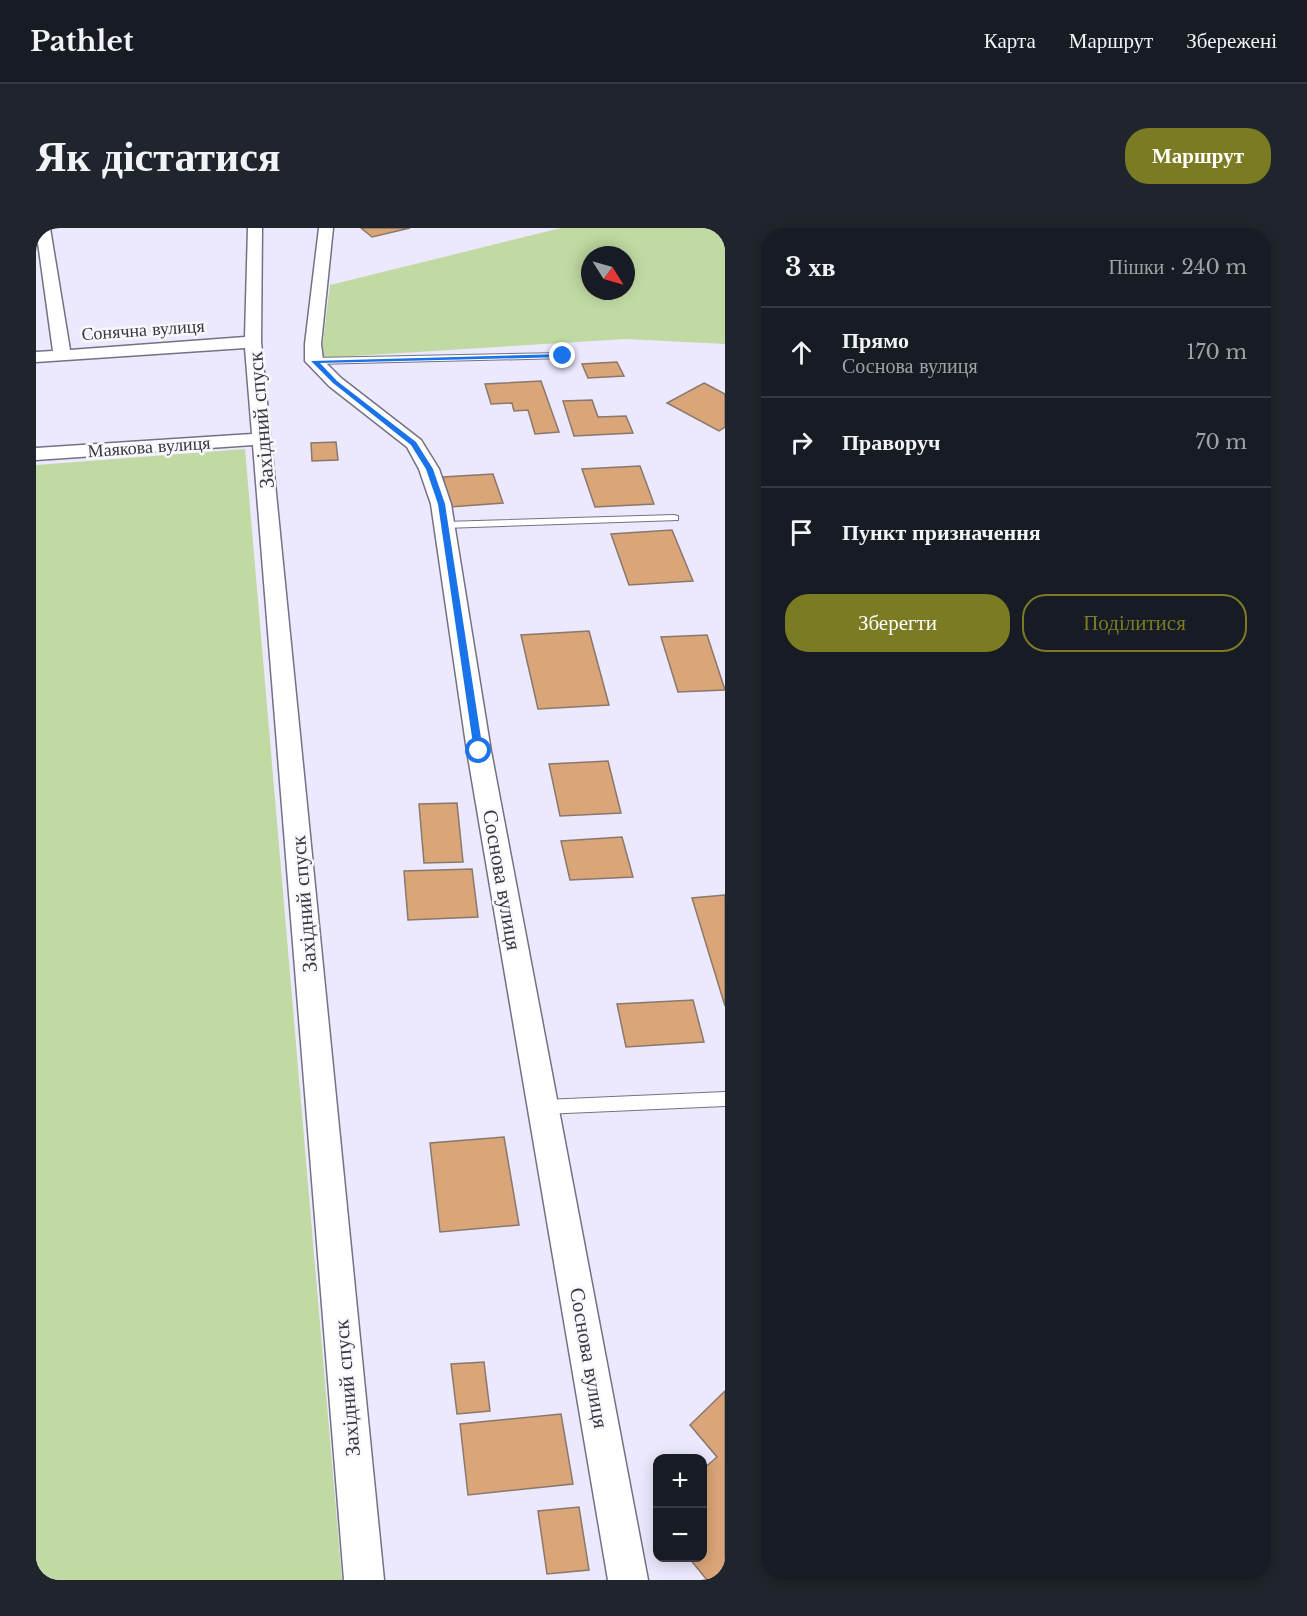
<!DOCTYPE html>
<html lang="uk">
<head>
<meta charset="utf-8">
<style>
	:root { --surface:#171b24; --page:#20242c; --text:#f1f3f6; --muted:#9ea1a6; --line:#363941; --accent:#7b7b23 }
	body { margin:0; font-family:"Libre Baskerville",serif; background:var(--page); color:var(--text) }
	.controls { position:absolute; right:18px; bottom:18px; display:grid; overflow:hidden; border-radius:12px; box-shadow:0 3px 15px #0003 }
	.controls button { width:54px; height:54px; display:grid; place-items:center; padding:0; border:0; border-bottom:2px solid var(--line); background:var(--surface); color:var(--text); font:30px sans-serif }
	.compass { position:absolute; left:545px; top:18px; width:54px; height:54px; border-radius:50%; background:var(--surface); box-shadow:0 3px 15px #0003; rotate:127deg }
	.stop { position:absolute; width:18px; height:18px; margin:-14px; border:4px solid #1a73e8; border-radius:50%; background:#fff }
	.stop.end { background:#1a73e8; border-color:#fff; box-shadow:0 2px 6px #0008 }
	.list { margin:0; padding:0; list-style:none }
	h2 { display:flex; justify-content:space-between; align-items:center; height:78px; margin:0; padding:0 24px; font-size:26px }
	h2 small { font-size:20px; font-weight:400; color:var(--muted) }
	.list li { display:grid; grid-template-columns:39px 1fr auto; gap:18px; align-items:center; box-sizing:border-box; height:90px; padding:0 24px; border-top:2px solid var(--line) }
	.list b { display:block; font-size:22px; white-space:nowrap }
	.list p { margin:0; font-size:20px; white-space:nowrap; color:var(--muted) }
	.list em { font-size:20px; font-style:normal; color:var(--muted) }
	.actions { display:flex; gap:12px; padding:18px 24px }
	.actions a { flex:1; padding:14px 0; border:2px solid var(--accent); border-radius:24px; text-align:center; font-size:21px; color:var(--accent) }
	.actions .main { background:var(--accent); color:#fff }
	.icon { flex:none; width:33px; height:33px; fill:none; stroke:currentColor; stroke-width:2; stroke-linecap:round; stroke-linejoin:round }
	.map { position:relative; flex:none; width:689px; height:1352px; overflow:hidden; border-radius:24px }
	header { display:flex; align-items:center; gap:36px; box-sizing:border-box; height:84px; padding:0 30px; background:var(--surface); border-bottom:2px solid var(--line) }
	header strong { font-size:28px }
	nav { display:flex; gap:33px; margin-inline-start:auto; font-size:21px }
	.intro { display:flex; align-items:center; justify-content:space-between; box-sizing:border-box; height:144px; padding:0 36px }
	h1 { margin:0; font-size:42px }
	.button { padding:15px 27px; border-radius:24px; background:var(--accent); color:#fff; font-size:21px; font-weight:700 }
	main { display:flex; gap:36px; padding:0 36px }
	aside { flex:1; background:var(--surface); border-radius:24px; box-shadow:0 3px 15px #0003 }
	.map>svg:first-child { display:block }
</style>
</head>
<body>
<header>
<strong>Pathlet</strong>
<nav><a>Карта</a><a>Маршрут</a><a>Збережені</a></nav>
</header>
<div class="intro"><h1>Як дістатися</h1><a class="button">Маршрут</a></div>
<main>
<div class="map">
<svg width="689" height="1352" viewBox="0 0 689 1352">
	<rect width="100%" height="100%" fill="#ece9fe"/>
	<g fill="#c1daa3" fill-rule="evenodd">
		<path d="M525,0H689V116L590,111L285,130L294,57ZM554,27H590V63H554Z"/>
		<polygon points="209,221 306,1352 0,1352 0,237"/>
	</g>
	<g fill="#daa578" stroke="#89786b" stroke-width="1.5">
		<polygon points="325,0 374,0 336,9"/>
		<polygon points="581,134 588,148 552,150 546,136"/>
		<polygon points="505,153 523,204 499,206 492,182 478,183 476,175 455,176 449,156"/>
		<polygon points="668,155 689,166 689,199 683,203 631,175"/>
		<polygon points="556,172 562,189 590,188 597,205 538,208 527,173"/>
		<polygon points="300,214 302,232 276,233 275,215"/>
		<polygon points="604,238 618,276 559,279 546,241"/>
		<polygon points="457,246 467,275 414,279 407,249"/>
		<polygon points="636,302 657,353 593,357 575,306"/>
		<polygon points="553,403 573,477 502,481 485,407"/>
		<polygon points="671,407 689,462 642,464 625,409"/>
		<polygon points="572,533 585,585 524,588 513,536"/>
		<polygon points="421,575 427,634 388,635 383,576"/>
		<polygon points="586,609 597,649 534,652 525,613"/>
		<polygon points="436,641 442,689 372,692 368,643"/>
		<polygon points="689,667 689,778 656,670"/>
		<polygon points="657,772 668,814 590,819 581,776"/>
		<polygon points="468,909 483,997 404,1004 394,915"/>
		<polygon points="448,1134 454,1183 421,1186 415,1136"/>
		<polygon points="689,1163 689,1352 671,1352 653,1330 666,1330 666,1242 681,1229 654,1197"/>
		<polygon points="525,1186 537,1256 432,1267 424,1196"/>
		<polygon points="543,1279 553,1342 511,1346 502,1283"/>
	</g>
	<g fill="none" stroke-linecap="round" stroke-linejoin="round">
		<g stroke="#747184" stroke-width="2">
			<g id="service">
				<polygon points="527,125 531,128 530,130 278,136 274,133 278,130"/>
				<polygon points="638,287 642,288 642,292 408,300 403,297 408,294"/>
				<polygon points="689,864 689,878 508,886 503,884 500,879 503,874 508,872"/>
			</g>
		</g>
		<g stroke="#747184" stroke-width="3">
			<g id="minor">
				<polygon points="0,0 14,0 34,122 209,109 212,0 226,0 225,114 348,1352 308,1352 217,217 0,232 0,220 216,206 209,120 0,134 0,124 17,123"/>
				<polygon points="283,0 297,0 285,116 287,132 305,150 385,212 403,241 415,276 455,523 612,1352 572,1352 431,523 395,276 383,241 371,219 293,158 269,133 269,116"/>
			</g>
		</g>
		<use href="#service" fill="#fff" fill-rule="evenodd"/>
		<use href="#minor" fill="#fff" fill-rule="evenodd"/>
	</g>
	<polygon fill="#1a73e8" points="527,126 529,129 284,135 301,153 380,214 397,241 409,276 447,523 443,526 438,523 402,276 390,241 375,217 297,155 275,133"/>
	<g text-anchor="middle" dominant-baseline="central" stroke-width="5" stroke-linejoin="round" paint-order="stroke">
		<g font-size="18" fill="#393840" stroke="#f9f8fd">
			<text transform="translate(107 102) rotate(-4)">Сонячна вулиця</text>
			<text transform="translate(113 219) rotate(-4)">Маякова вулиця</text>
		</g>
		<g font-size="21" fill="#393840" stroke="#f9f8fd">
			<text transform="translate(225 192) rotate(-95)">Західний спуск</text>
			<text transform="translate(466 652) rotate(80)">Соснова вулиця</text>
			<text transform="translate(268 676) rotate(-95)">Західний спуск</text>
			<text transform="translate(553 1130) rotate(80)">Соснова вулиця</text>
			<text transform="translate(311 1160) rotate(-95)">Західний спуск</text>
		</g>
	</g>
</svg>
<div class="controls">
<button>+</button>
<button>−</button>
</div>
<svg class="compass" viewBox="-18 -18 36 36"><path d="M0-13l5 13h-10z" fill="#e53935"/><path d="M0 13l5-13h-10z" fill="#9ea1a6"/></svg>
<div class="stop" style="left:443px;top:523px"></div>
<div class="stop end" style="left:527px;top:128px"></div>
</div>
<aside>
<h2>3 хв<small>Пішки · 240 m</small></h2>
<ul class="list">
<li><svg class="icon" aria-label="ahead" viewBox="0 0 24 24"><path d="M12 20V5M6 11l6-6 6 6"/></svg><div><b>Прямо</b><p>Соснова вулиця</p></div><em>170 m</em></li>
<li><svg class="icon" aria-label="right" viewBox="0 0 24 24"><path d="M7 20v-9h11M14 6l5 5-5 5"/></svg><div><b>Праворуч</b></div><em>70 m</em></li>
<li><svg class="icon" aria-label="arrive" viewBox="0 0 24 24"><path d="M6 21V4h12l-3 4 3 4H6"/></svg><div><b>Пункт призначення</b></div></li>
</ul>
<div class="actions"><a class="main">Зберегти</a><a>Поділитися</a></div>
</aside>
</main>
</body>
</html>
